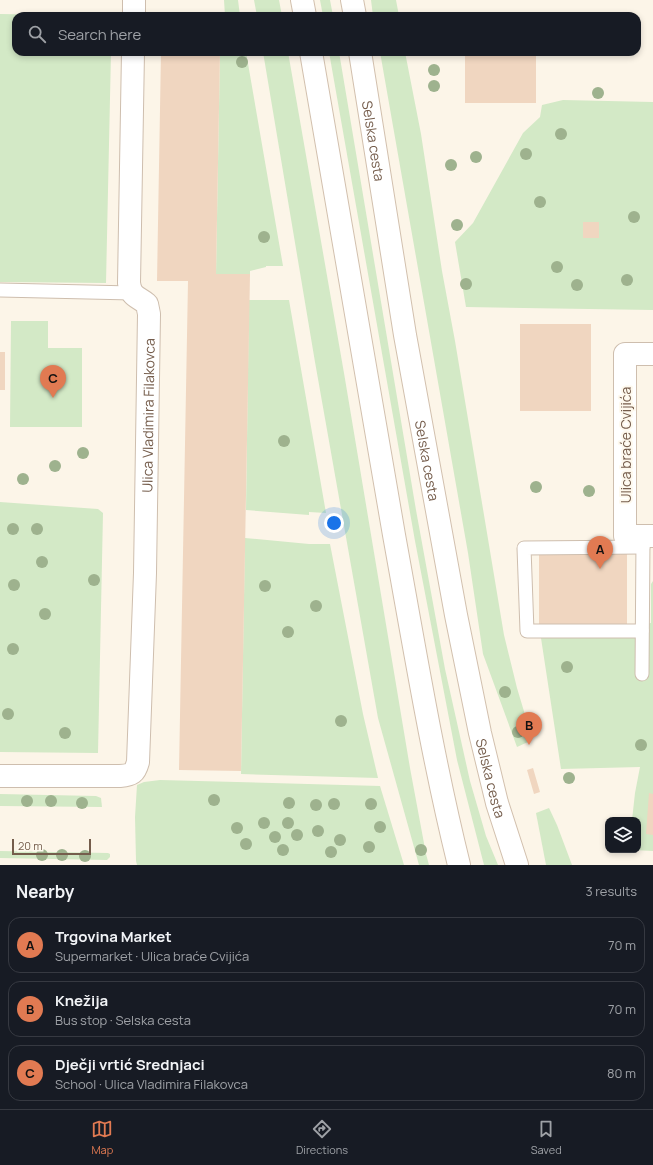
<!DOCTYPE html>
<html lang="en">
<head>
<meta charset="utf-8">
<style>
	:root { --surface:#171b24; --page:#20242c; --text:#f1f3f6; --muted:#9ea1a6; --line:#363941; --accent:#e17a52 }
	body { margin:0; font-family:Manrope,sans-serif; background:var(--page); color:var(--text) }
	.controls { position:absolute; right:12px; bottom:12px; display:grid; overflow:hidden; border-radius:8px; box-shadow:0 2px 6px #0003 }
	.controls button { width:36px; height:36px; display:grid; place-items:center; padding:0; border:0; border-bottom:1px solid var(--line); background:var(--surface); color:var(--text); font:20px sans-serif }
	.scale { position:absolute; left:12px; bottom:10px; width:79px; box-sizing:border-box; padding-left:4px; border:2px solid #755d4c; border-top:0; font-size:11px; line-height:14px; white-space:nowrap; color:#755d4c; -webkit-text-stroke:3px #fef9ee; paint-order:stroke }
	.you { position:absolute; left:334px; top:523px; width:14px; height:14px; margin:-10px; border:3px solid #fff; border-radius:50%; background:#1a73e8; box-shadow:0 0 0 6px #1a73e833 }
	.badge { display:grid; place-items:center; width:26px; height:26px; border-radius:50%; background:var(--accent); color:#111; font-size:13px; font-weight:700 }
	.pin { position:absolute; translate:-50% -33px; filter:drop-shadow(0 1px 2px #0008) }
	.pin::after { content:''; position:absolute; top:21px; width:14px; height:12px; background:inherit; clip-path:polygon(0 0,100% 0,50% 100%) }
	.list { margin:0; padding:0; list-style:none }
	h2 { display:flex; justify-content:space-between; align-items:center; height:52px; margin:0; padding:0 16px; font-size:17px }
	h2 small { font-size:13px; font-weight:400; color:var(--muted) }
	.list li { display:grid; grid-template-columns:26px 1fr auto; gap:12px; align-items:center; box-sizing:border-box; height:56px; margin:0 8px 8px; padding:0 8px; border:1px solid var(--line); border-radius:12px }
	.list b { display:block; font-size:15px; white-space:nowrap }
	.list p { margin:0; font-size:13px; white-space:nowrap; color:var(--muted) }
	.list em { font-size:13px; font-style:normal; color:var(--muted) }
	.icon { flex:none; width:22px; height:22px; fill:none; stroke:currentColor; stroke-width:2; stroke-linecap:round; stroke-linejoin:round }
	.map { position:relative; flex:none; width:653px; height:865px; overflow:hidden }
	.search { position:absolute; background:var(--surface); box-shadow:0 2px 6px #0003; left:12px; right:12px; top:12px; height:44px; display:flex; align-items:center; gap:10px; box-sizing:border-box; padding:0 14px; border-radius:12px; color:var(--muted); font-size:15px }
	.sheet { height:244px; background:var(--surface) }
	nav { display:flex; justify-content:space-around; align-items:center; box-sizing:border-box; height:56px; border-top:1px solid var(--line); background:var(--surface); font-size:11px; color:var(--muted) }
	nav a { display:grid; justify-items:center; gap:2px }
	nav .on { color:var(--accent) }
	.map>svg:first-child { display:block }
</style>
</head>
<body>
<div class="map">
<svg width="653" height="865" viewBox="0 0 653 865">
	<rect width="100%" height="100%" fill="#fcf5e8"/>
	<g fill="#d3e9c6">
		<polygon points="224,0 238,0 240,16 225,16"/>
		<polygon points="254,0 279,0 282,16 257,16"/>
		<polygon points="320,0 330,0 333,16 323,16"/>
		<polygon points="371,0 396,0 399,16 373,16"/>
		<polygon points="0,14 69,15 68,16 16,16 16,52 111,52 106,283 0,282"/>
		<polygon points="220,52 246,52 283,266 266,266 266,267 250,271 250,274 216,274"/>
		<polygon points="263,52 288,52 344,373 410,768 426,854 429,865 419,865 378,718 315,362"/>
		<polygon points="329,52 339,52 416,510 445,669 470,781 486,836 498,865 484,865 457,760 415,541"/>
		<polygon points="380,52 405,52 421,134 442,271 455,341 504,635 517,688 532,738 528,742 517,747 483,654 468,553"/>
		<polygon points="563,100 653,102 653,310 466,307 455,242 473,223 523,133 540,117 542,105"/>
		<polygon points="249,300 289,300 326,513 309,512 309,515 246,510"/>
		<polygon points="11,321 48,321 48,348 82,348 82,427 10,427"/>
		<polygon points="0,502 98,509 103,513 98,753 0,752"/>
		<polygon points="245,538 309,544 330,544 363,714 378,778 241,774"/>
		<polygon points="653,581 653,851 633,850 638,850 638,820 632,820 635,793 640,767 561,769 539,625 627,625 651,623 651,584"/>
		<polygon points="160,780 380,786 404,865 137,865 136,861 135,817 137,785 144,782"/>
		<polygon points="0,794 96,796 101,798 102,807 0,806"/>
		<polygon points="549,808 557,825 572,865 546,865 536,813"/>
		<polygon points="0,851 108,853 110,854 110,857 107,860 0,858"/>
	</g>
	<g fill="#f0d6c0">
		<polygon points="161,52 220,52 216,274 250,274 241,771 179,770 188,281 157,281"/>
		<rect x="465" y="52" width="71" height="51"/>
		<rect x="583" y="222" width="16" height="16"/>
		<rect x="520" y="324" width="71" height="87"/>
		<rect x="0" y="352" width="5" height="38"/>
		<rect x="539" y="554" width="88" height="71"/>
		<polygon points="533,768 540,792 534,794 527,770"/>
		<polygon points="649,793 653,794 653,835 646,834"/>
	</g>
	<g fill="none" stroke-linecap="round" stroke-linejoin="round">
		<g stroke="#cebeae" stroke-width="15">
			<g id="lane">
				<polyline points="0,290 132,293"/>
				<polyline points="642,631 527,631 524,548 643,547"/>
				<polyline points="642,674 643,540"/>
			</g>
		</g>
		<g stroke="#cebeae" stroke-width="24">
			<g id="street">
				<polyline points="134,16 134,0"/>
				<polyline points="653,354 625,354 625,536 653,536"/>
				<path id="s1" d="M0,776H120C132,775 135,773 138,762L145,573L149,314L147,304C137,296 131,297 129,283L133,52"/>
			</g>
		</g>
		<g stroke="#d2c0ae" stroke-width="24">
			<g id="secondary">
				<polyline points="302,0 305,16"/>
				<polyline points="352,0 355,16"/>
				<path d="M311,52C338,213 366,374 394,535C414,645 432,756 459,865"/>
				<path id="s2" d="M360,52L405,335L456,615L480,733L497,803L517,865"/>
			</g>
		</g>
		<use href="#lane" stroke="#fff" stroke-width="13"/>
		<use href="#street" stroke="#fff" stroke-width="22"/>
		<use href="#secondary" stroke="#fff" stroke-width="22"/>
	</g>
	<g fill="#9eb28e">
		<circle cx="242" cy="62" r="6"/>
		<circle cx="434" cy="70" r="6"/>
		<circle cx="434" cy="86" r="6"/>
		<circle cx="598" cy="93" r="6"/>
		<circle cx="561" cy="134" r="6"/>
		<circle cx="526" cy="154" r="6"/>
		<circle cx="476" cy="157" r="6"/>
		<circle cx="451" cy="165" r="6"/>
		<circle cx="540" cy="202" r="6"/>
		<circle cx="634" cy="217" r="6"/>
		<circle cx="457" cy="225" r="6"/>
		<circle cx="264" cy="237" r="6"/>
		<circle cx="557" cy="267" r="6"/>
		<circle cx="627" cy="280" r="6"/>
		<circle cx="466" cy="284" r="6"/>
		<circle cx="577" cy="285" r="6"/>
		<circle cx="284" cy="441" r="6"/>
		<circle cx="83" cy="453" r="6"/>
		<circle cx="55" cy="466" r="6"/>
		<circle cx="23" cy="479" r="6"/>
		<circle cx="536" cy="487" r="6"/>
		<circle cx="589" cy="491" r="6"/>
		<circle cx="13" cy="529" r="6"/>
		<circle cx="37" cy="529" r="6"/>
		<circle cx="42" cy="562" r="6"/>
		<circle cx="94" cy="580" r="6"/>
		<circle cx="14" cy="585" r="6"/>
		<circle cx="265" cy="586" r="6"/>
		<circle cx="316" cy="606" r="6"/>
		<circle cx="45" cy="614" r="6"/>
		<circle cx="288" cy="632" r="6"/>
		<circle cx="13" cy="649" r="6"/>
		<circle cx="567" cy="667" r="6"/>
		<circle cx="505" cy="692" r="6"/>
		<circle cx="8" cy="714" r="6"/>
		<circle cx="341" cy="721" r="6"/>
		<circle cx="518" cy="732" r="6"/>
		<circle cx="65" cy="733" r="6"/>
		<circle cx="641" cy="745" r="6"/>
		<circle cx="569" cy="778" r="6"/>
		<circle cx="214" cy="800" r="6"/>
		<circle cx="27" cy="801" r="6"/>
		<circle cx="51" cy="801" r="6"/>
		<circle cx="82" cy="803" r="6"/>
		<circle cx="289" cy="803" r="6"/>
		<circle cx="334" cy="804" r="6"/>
		<circle cx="371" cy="804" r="6"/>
		<circle cx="316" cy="805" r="6"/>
		<circle cx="264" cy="823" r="6"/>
		<circle cx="288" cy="823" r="6"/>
		<circle cx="380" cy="827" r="6"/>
		<circle cx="237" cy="828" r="6"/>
		<circle cx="318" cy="831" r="6"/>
		<circle cx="297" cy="835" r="6"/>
		<circle cx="275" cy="837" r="6"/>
		<circle cx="340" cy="840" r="6"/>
		<circle cx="246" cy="844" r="6"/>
		<circle cx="369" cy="847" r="6"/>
		<circle cx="283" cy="850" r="6"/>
		<circle cx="421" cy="850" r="6"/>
		<circle cx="331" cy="852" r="6"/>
		<circle cx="42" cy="855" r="6"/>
		<circle cx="62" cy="855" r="6"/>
		<circle cx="85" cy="856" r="6"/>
	</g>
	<g text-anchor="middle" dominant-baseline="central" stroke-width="4" stroke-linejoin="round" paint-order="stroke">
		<g font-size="14" fill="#755d4c" stroke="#fef9ee">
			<text stroke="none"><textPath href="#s2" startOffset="90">Selska cesta</textPath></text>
			<text stroke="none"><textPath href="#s1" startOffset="492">Ulica Vladimira Filakovca</textPath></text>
			<text transform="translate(625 445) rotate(-90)">Ulica braće Cvijića</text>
			<text stroke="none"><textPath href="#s2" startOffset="414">Selska cesta</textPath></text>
			<text stroke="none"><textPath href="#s2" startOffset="738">Selska cesta</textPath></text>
		</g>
	</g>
</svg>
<div class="controls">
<button><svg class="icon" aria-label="layers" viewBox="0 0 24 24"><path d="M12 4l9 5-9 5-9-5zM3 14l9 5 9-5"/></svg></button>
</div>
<div class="scale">20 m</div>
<div class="you"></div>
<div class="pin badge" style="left:600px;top:569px">A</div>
<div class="pin badge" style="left:529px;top:745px">B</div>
<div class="pin badge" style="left:53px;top:398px">C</div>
<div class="search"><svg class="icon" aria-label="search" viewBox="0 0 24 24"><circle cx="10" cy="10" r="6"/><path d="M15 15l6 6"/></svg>Search here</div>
</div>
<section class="sheet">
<h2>Nearby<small>3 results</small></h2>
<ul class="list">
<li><span class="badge">A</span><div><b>Trgovina Market</b><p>Supermarket · Ulica braće Cvijića</p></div><em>70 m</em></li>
<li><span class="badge">B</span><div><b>Knežija</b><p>Bus stop · Selska cesta</p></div><em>70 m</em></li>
<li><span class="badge">C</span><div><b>Dječji vrtić Srednjaci</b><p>School · Ulica Vladimira Filakovca</p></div><em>80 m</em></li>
</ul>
</section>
<nav>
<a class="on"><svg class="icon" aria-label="map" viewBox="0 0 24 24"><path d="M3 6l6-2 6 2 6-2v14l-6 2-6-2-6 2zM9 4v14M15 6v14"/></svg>Map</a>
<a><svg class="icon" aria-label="directions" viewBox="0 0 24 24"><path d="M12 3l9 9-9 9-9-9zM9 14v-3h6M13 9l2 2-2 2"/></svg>Directions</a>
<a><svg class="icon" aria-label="saved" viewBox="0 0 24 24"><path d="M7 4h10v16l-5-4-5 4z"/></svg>Saved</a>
</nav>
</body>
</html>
